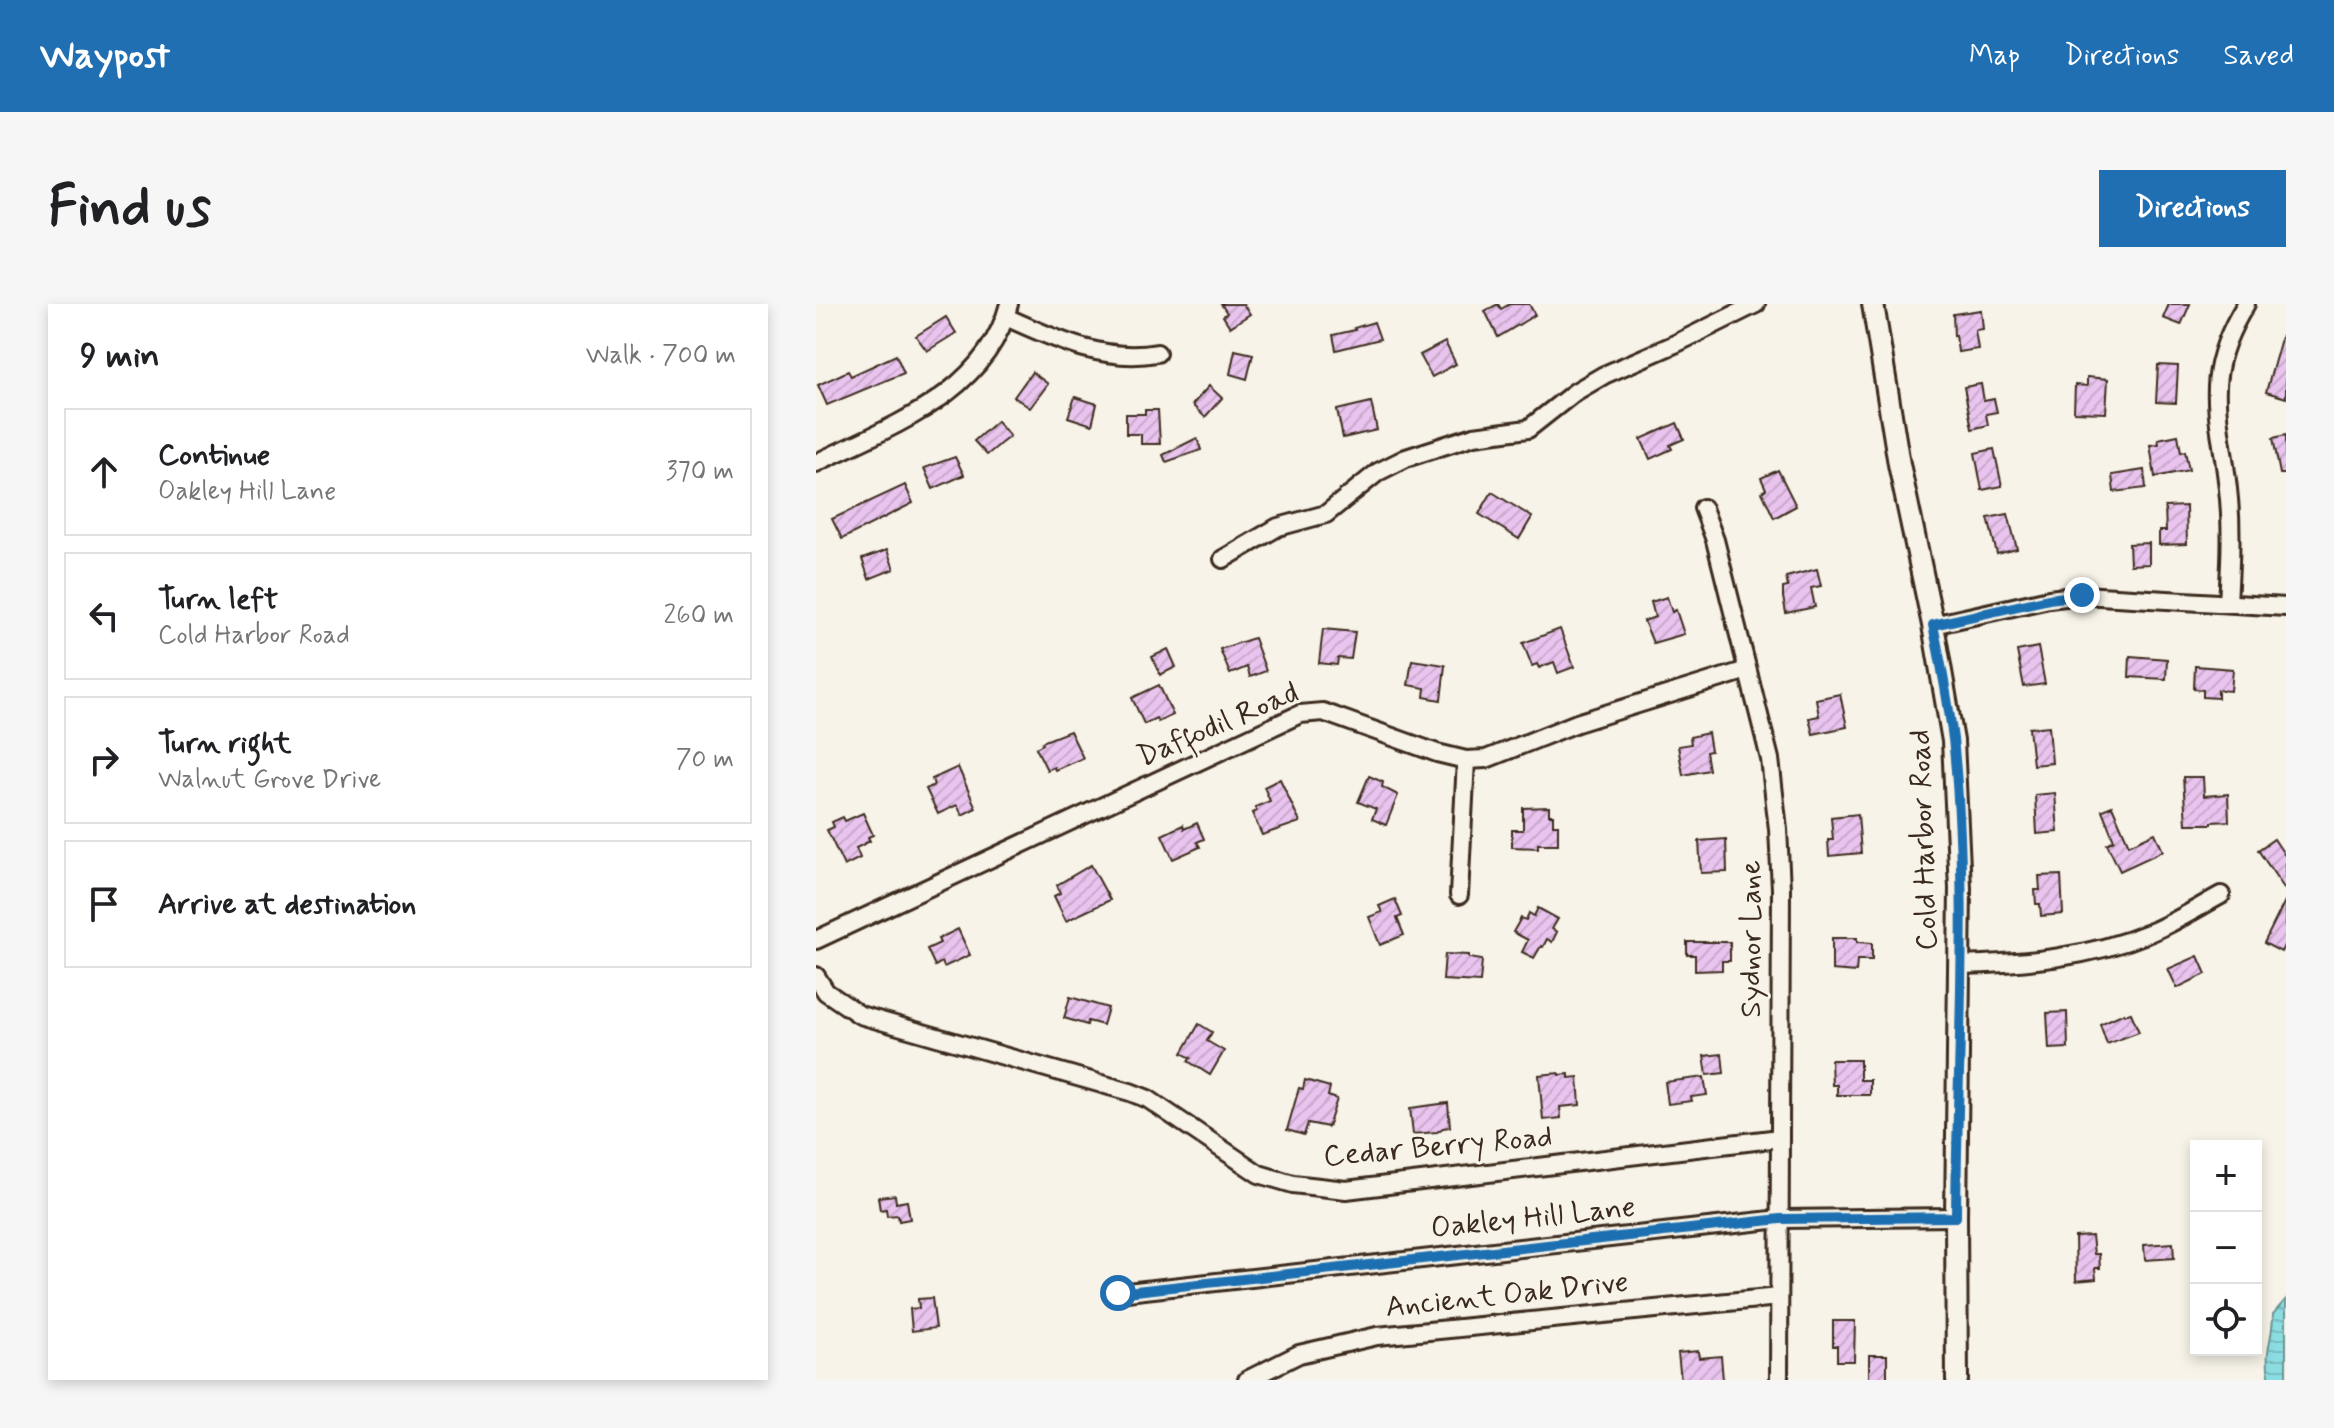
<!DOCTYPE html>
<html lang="en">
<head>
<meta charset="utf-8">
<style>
	:root { --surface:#fff; --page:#f6f6f6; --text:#202124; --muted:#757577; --line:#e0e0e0; --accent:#1f6fb2 }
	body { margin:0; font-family:Mynerve,sans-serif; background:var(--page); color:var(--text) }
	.controls { position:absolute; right:24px; bottom:24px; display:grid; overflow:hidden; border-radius:0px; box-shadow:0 4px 12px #0003 }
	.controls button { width:72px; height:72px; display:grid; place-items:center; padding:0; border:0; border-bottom:2px solid var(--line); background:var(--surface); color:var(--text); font:40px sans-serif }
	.stop { position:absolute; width:24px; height:24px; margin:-18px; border:6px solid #1f6fb2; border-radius:50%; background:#fff }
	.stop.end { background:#1f6fb2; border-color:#fff; box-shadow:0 2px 8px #0008 }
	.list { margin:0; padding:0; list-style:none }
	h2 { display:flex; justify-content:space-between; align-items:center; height:104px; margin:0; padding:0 32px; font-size:34px }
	h2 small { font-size:26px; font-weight:400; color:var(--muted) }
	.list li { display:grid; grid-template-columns:52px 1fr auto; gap:24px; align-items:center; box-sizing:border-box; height:128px; margin:0 16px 16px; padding:0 16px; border:2px solid var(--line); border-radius:0px }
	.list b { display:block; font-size:30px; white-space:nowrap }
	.list p { margin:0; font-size:26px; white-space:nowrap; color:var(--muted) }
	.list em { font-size:26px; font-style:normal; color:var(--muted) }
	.icon { flex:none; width:44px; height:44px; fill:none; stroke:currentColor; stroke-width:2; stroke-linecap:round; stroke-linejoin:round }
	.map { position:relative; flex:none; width:1470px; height:1076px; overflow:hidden; border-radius:0px }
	header { display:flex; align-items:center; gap:48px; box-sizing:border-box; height:112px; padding:0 40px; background:var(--accent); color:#fff }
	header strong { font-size:38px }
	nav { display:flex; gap:44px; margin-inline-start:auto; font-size:28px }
	.intro { display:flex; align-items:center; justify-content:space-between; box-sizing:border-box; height:192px; padding:0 48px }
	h1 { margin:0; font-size:56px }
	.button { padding:20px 36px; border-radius:0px; background:var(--accent); color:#fff; font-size:28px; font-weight:700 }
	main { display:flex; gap:48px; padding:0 48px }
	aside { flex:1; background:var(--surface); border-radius:0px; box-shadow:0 4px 12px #0003 }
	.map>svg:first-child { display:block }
</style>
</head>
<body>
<header>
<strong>Waypost</strong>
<nav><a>Map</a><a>Directions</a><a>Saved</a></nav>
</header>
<div class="intro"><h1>Find us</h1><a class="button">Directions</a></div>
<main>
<aside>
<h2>9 min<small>Walk · 700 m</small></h2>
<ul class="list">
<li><svg class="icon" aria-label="ahead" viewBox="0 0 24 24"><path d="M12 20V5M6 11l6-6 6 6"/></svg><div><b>Continue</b><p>Oakley Hill Lane</p></div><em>370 m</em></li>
<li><svg class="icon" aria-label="left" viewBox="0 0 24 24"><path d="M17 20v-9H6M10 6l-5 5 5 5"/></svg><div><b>Turn left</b><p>Cold Harbor Road</p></div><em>260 m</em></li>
<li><svg class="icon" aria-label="right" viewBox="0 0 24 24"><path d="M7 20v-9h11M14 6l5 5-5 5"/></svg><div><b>Turn right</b><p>Walnut Grove Drive</p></div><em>70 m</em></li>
<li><svg class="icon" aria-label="arrive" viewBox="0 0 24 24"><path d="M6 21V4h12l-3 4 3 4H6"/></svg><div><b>Arrive at destination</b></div></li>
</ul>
</aside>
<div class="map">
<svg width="1470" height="1076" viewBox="0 0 1470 1076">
	<defs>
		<pattern id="water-rules" width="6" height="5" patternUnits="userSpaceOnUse" patternTransform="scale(2)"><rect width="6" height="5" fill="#8bdde2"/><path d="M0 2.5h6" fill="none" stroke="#79bec1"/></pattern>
		<pattern id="building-hatch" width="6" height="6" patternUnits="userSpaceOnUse" patternTransform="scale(2)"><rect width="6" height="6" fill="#e9c4ee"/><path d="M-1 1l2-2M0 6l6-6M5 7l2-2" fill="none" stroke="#c9a9cc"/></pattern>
	</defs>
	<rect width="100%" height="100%" fill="#f7f3e8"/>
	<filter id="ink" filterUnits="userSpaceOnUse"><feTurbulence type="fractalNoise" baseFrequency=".0125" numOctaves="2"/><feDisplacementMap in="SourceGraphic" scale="16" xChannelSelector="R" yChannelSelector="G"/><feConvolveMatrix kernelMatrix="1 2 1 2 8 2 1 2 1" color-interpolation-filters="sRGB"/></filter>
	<g filter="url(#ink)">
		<path fill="url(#water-rules)" stroke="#6b9594" stroke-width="2" d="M1470,995V1076H1454C1447,1045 1457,1038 1457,1010Z"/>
		<g fill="url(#building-hatch)" stroke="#3b2a1e" stroke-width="2">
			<polygon points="405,0 427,0 434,10 414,23 407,12 411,9"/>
			<polygon points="682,0 685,5 694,0 713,0 719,11 682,33 669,7"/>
			<polygon points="1353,0 1374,0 1365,21 1347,14"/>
			<polygon points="1165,6 1167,25 1159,26 1162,45 1142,48 1140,31 1138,32 1137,10"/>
			<polygon points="130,13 140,29 111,47 100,32"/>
			<polygon points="558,18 564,35 520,46 517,31 539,26 538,24"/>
			<polygon points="1466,31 1470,31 1470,94 1450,88"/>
			<polygon points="629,38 640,60 616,73 604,51"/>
			<polygon points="419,46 437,50 431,75 414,70"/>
			<polygon points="80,51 88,69 11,101 2,81 32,67 35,72"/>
			<polygon points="1342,61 1362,62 1360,99 1340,98"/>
			<polygon points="216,68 232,80 214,104 198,93"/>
			<polygon points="1271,73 1292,75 1290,109 1258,108 1259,81 1271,82"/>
			<polygon points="1165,80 1168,97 1178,95 1181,108 1170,110 1172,121 1156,125 1148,83"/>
			<polygon points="393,82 406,94 389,113 376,101"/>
			<polygon points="259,93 281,100 276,121 252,113"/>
			<polygon points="555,98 561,126 527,134 521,106"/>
			<polygon points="329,106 342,106 344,140 325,140 325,130 310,130 310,110 329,110"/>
			<polygon points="181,117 194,132 171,151 158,137"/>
			<polygon points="861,119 868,135 854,141 856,145 834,155 825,135"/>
			<polygon points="1362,131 1365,148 1369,147 1373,166 1339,173 1334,141 1343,140 1342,135"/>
			<polygon points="1470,131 1470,170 1464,170 1457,134"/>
			<polygon points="381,134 385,146 350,158 347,151"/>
			<polygon points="1178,145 1186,182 1166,186 1159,149"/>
			<polygon points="139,153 148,171 117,185 108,164"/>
			<polygon points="962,166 980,202 958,214 946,188 950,185 945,174"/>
			<polygon points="1328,166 1330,184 1298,188 1296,171"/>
			<polygon points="89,181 97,199 26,235 16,215"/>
			<polygon points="676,188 716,213 703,235 663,210"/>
			<polygon points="1370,202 1371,240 1343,241 1343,227 1350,227 1349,203"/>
			<polygon points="1192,210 1201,245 1181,250 1172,214"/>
			<polygon points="1333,239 1333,260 1314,261 1313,240"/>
			<polygon points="71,246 78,265 53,275 46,255"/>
			<polygon points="1001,265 1005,282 995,284 999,303 970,309 967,293 967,284 972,283 970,273"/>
			<polygon points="851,293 856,308 860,306 868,330 837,339 828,317 839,313 835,298"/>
			<polygon points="507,325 539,328 535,355 522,354 521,361 503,359"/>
			<polygon points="744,325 758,363 742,369 738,358 723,364 721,360 716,362 707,339"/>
			<polygon points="438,334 450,367 434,373 431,363 414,370 404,345"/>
			<polygon points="1222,343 1229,380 1208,383 1201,347"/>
			<polygon points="352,345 360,363 344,371 336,353"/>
			<polygon points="1314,352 1351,355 1350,375 1313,373"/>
			<polygon points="596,356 629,361 625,396 608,393 609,384 592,381"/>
			<polygon points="1379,362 1417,365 1415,387 1402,386 1402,394 1387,393 1387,386 1378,385"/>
			<polygon points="343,381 357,411 342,418 340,414 328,420 316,394"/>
			<polygon points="1024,390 1031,423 997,430 993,414 1003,412 1000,395"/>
			<polygon points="1233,422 1236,459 1217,461 1213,424"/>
			<polygon points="254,427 267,454 239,466 238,463 231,466 220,444 227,440 226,438"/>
			<polygon points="892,429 895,447 890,448 893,466 867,471 862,442 875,440 874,433"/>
			<polygon points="142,463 160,504 146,511 141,501 122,510 110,485 118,481 116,475"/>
			<polygon points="553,472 567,478 566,483 582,491 570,521 556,515 560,505 542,498"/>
			<polygon points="1367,473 1387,473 1388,492 1412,490 1413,517 1396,518 1396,520 1370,520"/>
			<polygon points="464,475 484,518 446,531 436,509 441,507 439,503 454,497 448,483"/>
			<polygon points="1239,489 1242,528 1221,530 1219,491"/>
			<polygon points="1296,502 1313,541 1339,529 1347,547 1304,567 1291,540 1298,536 1286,506"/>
			<polygon points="733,503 733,511 737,511 737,521 742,521 742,540 722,540 722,544 696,543 696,526 707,526 707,504"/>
			<polygon points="47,509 57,531 52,533 54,537 40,544 44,554 28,562 11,526 18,523 16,518 27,513 29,517"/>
			<polygon points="1042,510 1045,549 1013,552 1012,536 1017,536 1015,513"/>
			<polygon points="381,519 388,535 381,538 384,543 357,555 346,531 367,521 368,525"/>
			<polygon points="910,535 911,568 885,569 883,537"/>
			<polygon points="1458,535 1470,553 1470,587 1442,546"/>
			<polygon points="275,561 294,596 250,617 238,592 244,589 241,581"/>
			<polygon points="1245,571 1247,610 1225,612 1224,600 1220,600 1219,586 1224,586 1223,572"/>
			<polygon points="579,595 586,612 581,614 588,631 564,641 553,613 566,608 563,602"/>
			<polygon points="1470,595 1470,638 1465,648 1448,639"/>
			<polygon points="722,604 742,615 736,625 741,628 736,638 731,635 727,643 725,642 718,654 706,648 712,636 697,628 705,614 710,616 713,609 718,612"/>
			<polygon points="142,625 154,651 128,663 126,658 119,662 111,645 124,639 122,635"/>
			<polygon points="1016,634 1041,634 1041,638 1056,639 1056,656 1041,656 1040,668 1016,666"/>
			<polygon points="871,638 914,638 914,657 906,657 906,666 879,667 879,651 871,651"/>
			<polygon points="629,650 653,651 653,654 666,656 664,678 627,676"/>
			<polygon points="1382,652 1390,670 1361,684 1352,665"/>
			<polygon points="254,693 292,704 287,721 272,717 271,721 248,714"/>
			<polygon points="1251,708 1252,744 1233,745 1231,709"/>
			<polygon points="1308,709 1308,711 1315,709 1323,728 1291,740 1284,720"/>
			<polygon points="383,720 396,728 391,737 408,747 394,771 372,757 375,754 366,749"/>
			<polygon points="906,750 908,769 891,771 888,752"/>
			<polygon points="1015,756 1044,756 1044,776 1054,776 1054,791 1021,791 1021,781 1016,781"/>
			<polygon points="743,769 743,771 753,770 753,774 762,773 764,801 744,803 745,814 727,816 723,771"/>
			<polygon points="888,773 891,791 875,793 876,797 852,800 849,778"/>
			<polygon points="489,776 514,783 512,792 521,795 512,823 492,819 488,831 471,826 483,784 487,785"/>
			<polygon points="632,799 634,823 627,824 621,828 597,830 594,804"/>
			<polygon points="79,891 80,899 91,897 94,915 83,917 82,911 71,912 70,905 64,906 62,893"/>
			<polygon points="1276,932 1278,950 1283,950 1284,964 1279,964 1280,975 1260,977 1259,933"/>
			<polygon points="1357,939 1358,954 1329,956 1328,941"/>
			<polygon points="116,994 120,1024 96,1027 94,1005 103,1004 102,995"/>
			<polygon points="1017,1017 1039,1017 1038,1057 1021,1057 1021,1042 1017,1042"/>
			<polygon points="882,1047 883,1054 905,1052 907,1076 865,1076 862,1049"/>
			<polygon points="1053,1051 1071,1051 1071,1076 1053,1075"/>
		</g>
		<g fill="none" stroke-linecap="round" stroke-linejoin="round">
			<g stroke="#3b2a1e" stroke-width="22">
				<g id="minor">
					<path d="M190,13C237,34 288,59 341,49"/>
					<path d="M0,159C75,122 170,90 193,0"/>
					<polyline points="887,204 899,236 954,455 962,525 965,585 963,1076"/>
					<polyline points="407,255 462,223 510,210 562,168 590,154 658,132 712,125 759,88 788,71 859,40 940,0"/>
					<path d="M1412,299C1414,264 1416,230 1413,195C1406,113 1382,77 1430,0"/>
					<polyline points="1117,321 1233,295 1266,291 1470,303"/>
					<polyline points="643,591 650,456"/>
					<polyline points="0,636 484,410 507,408 621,449 650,456 670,455 761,419 931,366"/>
					<path d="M1144,661C1209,659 1272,654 1333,629C1358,619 1381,604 1405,591"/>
					<polyline points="0,672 10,688 44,711 314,788 332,795 443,870 477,880 530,886 964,834"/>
					<polyline points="302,989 964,915 1140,913"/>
					<polyline points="431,1076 483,1050 561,1032 963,993"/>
				</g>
			</g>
			<g stroke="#3b2a1e" stroke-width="26">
				<polyline id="major" points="1057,0 1083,160 1117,321 1137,437 1144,584 1140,913 1141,1076"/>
			</g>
			<use href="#minor" stroke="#f7f3e8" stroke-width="16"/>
			<use href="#major" stroke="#f7f3e8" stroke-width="20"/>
		</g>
	</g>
	<g fill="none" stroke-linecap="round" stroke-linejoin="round" filter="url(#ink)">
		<path stroke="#1f6fb2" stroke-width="10" d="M302,989L964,915L1140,913C1141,755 1154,593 1137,435C1132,397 1125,359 1117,321L1233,295L1266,291"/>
	</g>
	<g text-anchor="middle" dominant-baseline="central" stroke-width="6" stroke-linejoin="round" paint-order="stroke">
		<g font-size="30" fill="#3b2a1e" stroke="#f7f3e8">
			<text transform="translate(402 421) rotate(-23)">Daffodil Road</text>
			<text transform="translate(1108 536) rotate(-92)">Cold Harbor Road</text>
			<text transform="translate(935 635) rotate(-90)">Sydnor Lane</text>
			<text transform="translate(622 843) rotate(-5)">Cedar Berry Road</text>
			<text transform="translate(717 914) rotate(-6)">Oakley Hill Lane</text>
			<text transform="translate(691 991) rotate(-6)">Ancient Oak Drive</text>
		</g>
	</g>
</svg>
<div class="controls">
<button>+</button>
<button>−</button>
<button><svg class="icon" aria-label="locate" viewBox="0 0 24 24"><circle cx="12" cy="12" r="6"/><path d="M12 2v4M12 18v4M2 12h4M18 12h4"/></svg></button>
</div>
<div class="stop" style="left:302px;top:989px"></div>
<div class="stop end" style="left:1266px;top:291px"></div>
</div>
</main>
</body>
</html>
